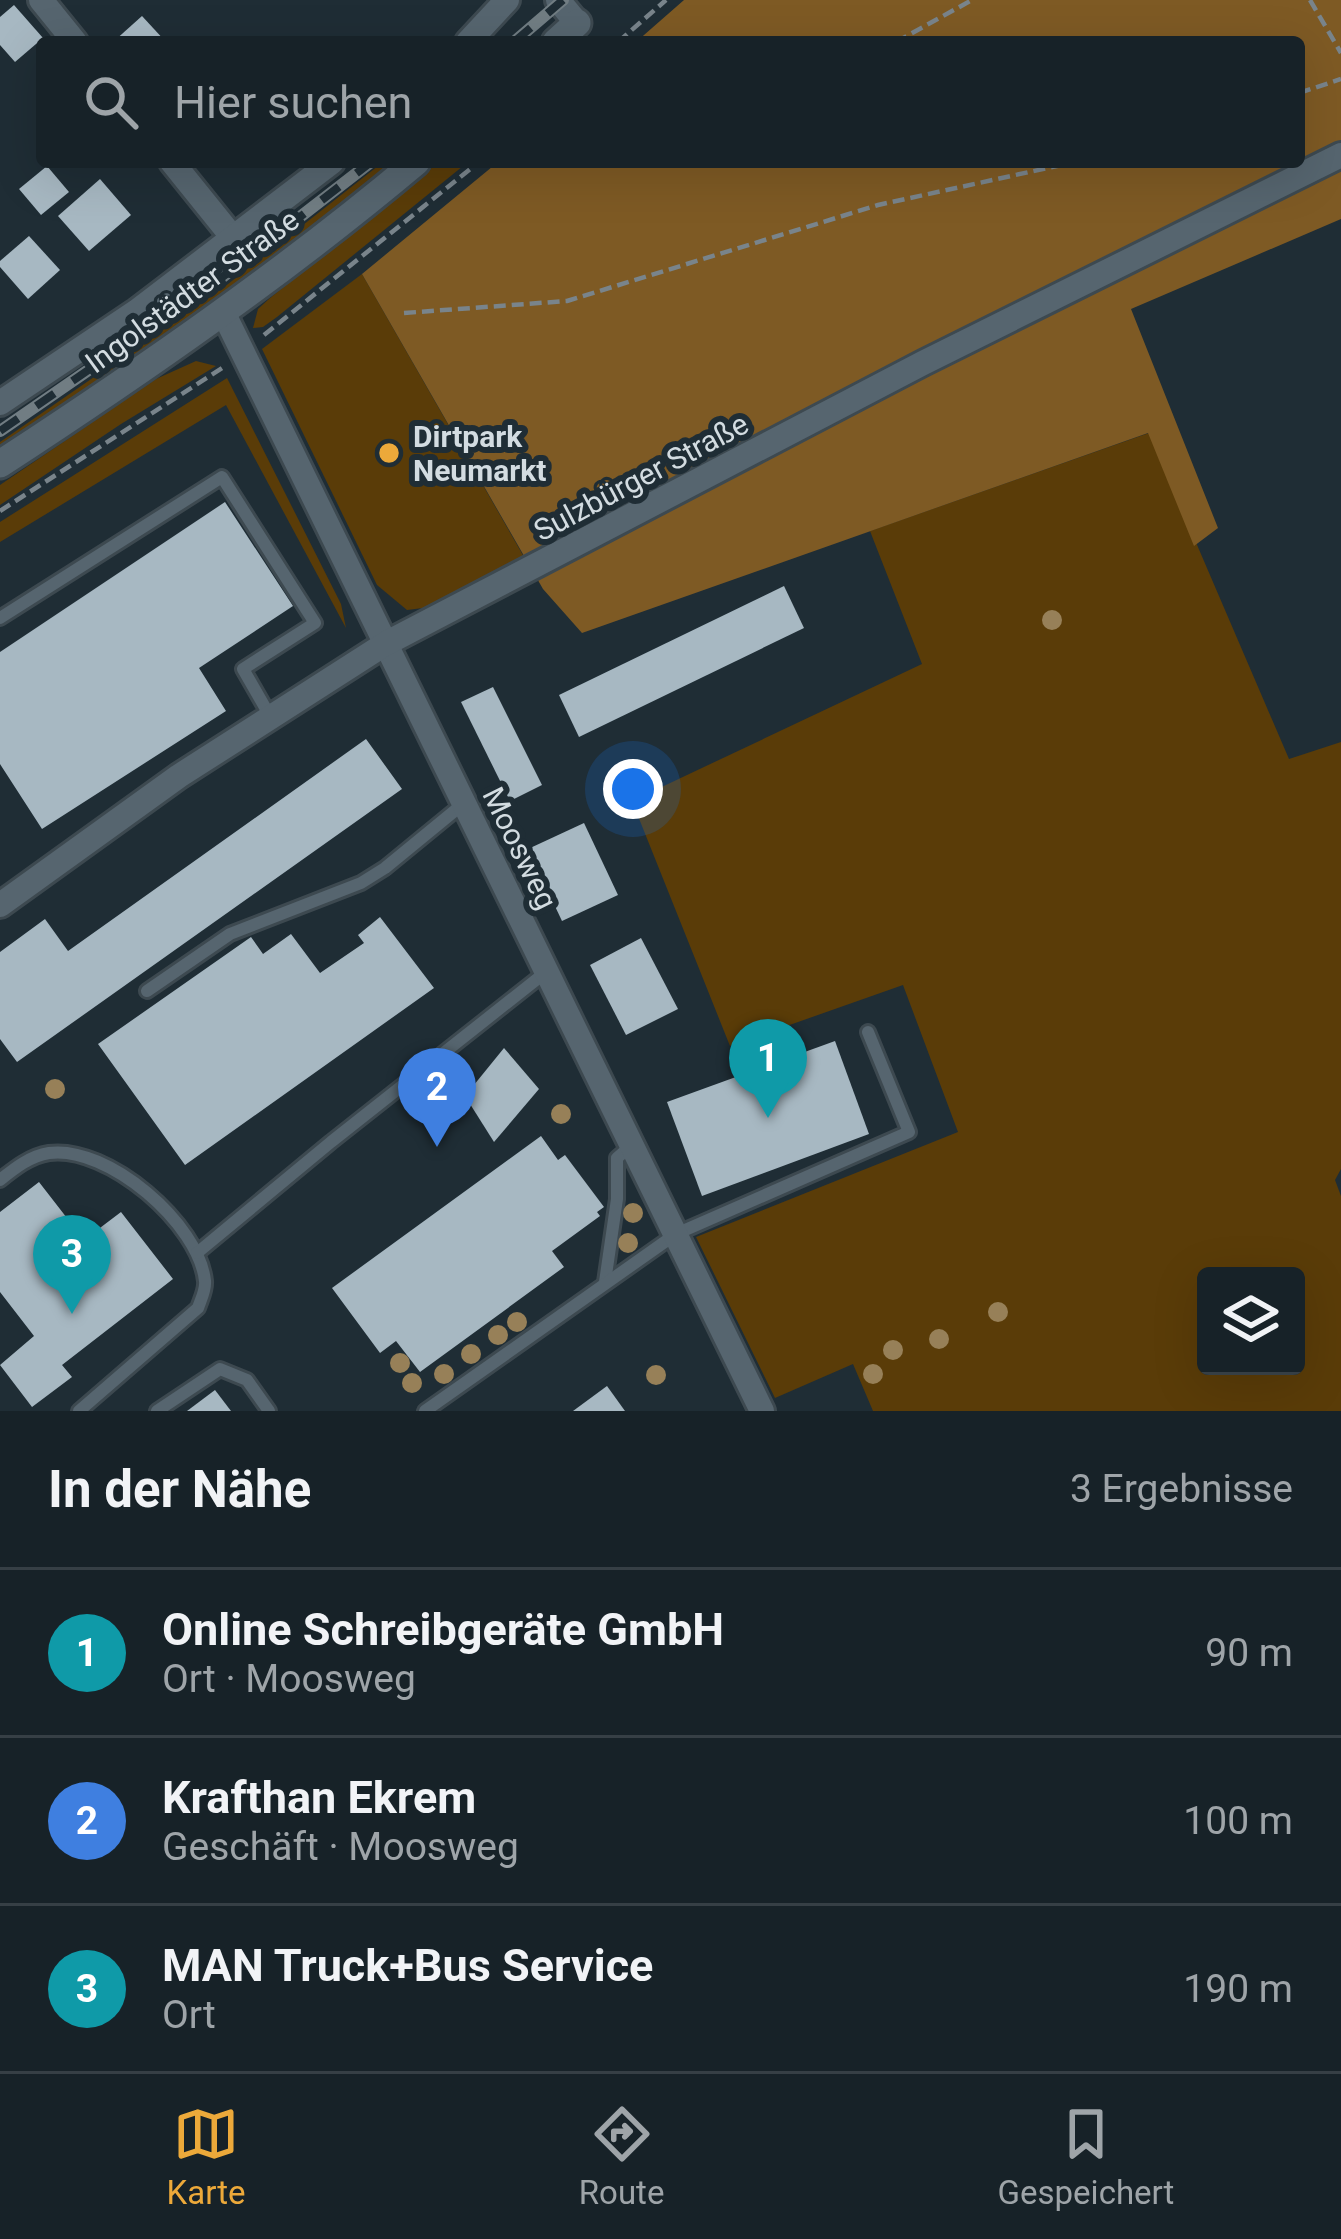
<!DOCTYPE html>
<html lang="de">
<head>
<meta charset="utf-8">
<style>
	:root { --surface:#172228; --page:#242f34; --text:#f1f3f6; --muted:#9ea4a8; --line:#363f45; --accent:#eca93a }
	body { margin:0; font-family:Roboto,sans-serif; background:var(--page); color:var(--text) }
	.controls { position:absolute; right:36px; bottom:36px; display:grid; overflow:hidden; border-radius:12px; box-shadow:0 12px 48px #0002 }
	.controls button { width:108px; height:108px; display:grid; place-items:center; padding:0; border:0; border-bottom:3px solid var(--line); background:var(--surface); color:var(--text); font:60px sans-serif }
	.you { position:absolute; left:633px; top:789px; width:42px; height:42px; margin:-30px; border:9px solid #fff; border-radius:50%; background:#1a73e8; box-shadow:0 0 0 18px #1a73e833 }
	.badge { display:grid; place-items:center; width:78px; height:78px; border-radius:50%; background:var(--accent); color:#fff; font-size:39px; font-weight:700 }
	.pin { position:absolute; translate:-50% -99px; filter:drop-shadow(0 3px 6px #0008) }
	.pin::after { content:''; position:absolute; top:63px; width:42px; height:36px; background:inherit; clip-path:polygon(0 0,100% 0,50% 100%) }
	.list { margin:0; padding:0; list-style:none }
	h2 { display:flex; justify-content:space-between; align-items:center; height:156px; margin:0; padding:0 48px; font-size:51px }
	h2 small { font-size:39px; font-weight:400; color:var(--muted) }
	.list li { display:grid; grid-template-columns:78px 1fr auto; gap:36px; align-items:center; box-sizing:border-box; height:168px; padding:0 48px; border-top:3px solid var(--line) }
	.list b { display:block; font-size:45px; white-space:nowrap }
	.list p { margin:0; font-size:39px; white-space:nowrap; color:var(--muted) }
	.list em { font-size:39px; font-style:normal; color:var(--muted) }
	.icon { flex:none; width:66px; height:66px; fill:none; stroke:currentColor; stroke-width:2; stroke-linecap:round; stroke-linejoin:round }
	.map { position:relative; flex:none; width:1341px; height:1411px; overflow:hidden }
	.search { position:absolute; background:var(--surface); box-shadow:0 12px 48px #0002; left:36px; right:36px; top:36px; height:132px; display:flex; align-items:center; gap:30px; box-sizing:border-box; padding:0 42px; border-radius:12px; color:var(--muted); font-size:45px }
	.sheet { height:660px; background:var(--surface) }
	nav { display:flex; justify-content:space-around; align-items:center; box-sizing:border-box; height:168px; border-top:3px solid var(--line); background:var(--surface); font-size:33px; color:var(--muted) }
	nav a { display:grid; justify-items:center; gap:6px }
	nav .on { color:var(--accent) }
	.map>svg:first-child { display:block }
</style>
</head>
<body>
<div class="map">
<svg width="1341" height="1411" viewBox="0 0 1341 1411">
	<rect width="100%" height="100%" fill="#1f2d35"/>
	<g fill="#5a3c08" fill-rule="evenodd">
		<polygon points="383,162 395,162 227,294 0,449 0,442 223,288"/>
		<polygon points="439,162 468,162 277,317 263,327 253,328 258,309 270,298"/>
		<polygon points="362,274 524,557 423,608 407,610 377,585 262,349"/>
		<polygon points="196,361 216,366 121,424 0,505 0,485 156,379"/>
		<polygon points="227,378 341,604 346,628 226,405 0,542 0,522"/>
		<path d="M1149,433L1289,759L1341,742V1169L1335,1180L1341,1196V1411H873L853,1364L775,1398L696,1237L958,1132L903,985L730,1046L632,801L922,664L870,531ZM1206,1276H1296V1366H1206Z"/>
	</g>
	<polygon fill="#7e5a24" points="684,0 1341,0 1341,219 1131,309 1218,528 1194,546 1148,433 582,633 543,589 362,274 498,162 1299,162 1299,42 636,42"/>
	<g fill="#a7b8c2">
		<polygon points="14,5 43,38 15,62 0,45 0,17"/>
		<polygon points="142,16 166,42 113,42"/>
		<polygon points="47,166 69,192 41,215 19,189"/>
		<polygon points="100,179 131,215 89,251 58,216"/>
		<polygon points="29,236 60,270 28,299 0,267 0,261"/>
		<polygon points="225,502 293,606 199,668 226,711 42,829 0,764 0,652"/>
		<polygon points="784,586 804,628 579,737 559,695"/>
		<polygon points="493,687 542,785 510,801 461,702"/>
		<polygon points="366,739 402,789 17,1062 0,1039 0,952 45,919 68,951"/>
		<polygon points="584,823 618,895 562,921 528,849"/>
		<polygon points="380,917 434,988 185,1165 98,1044 251,937 263,954 291,934 320,973 364,943 358,935"/>
		<polygon points="641,938 678,1009 626,1035 590,965"/>
		<polygon points="835,1041 869,1134 702,1196 667,1102"/>
		<polygon points="504,1048 539,1089 494,1142 465,1096"/>
		<polygon points="541,1136 558,1160 565,1155 604,1207 597,1212 600,1216 552,1251 564,1267 420,1372 396,1341 380,1353 332,1288"/>
		<polygon points="39,1182 84,1240 121,1212 173,1279 62,1365 72,1377 32,1407 0,1365 34,1336 0,1292 0,1212"/>
		<polygon points="607,1386 625,1411 573,1411"/>
		<polygon points="215,1390 231,1411 187,1411"/>
	</g>
	<g fill="none" stroke-linecap="round" stroke-linejoin="round">
		<g stroke="#3d4950" stroke-width="18">
			<g id="service">
				<polyline points="0,618 222,477 315,623 243,669 270,716"/>
				<polyline points="147,991 230,934 361,883 385,868 463,804"/>
				<path d="M0,1180C15,1168 30,1156 49,1153C108,1145 199,1224 205,1281C206,1290 201,1299 198,1308L79,1411"/>
				<polyline points="197,1253 331,1142 546,972"/>
				<polyline points="605,1282 617,1199 617,1158 632,1145"/>
				<polyline points="157,1411 220,1369 247,1380 269,1411"/>
				<polyline points="425,1411 676,1234 909,1132 868,1032"/>
			</g>
		</g>
		<g stroke="#3d4950" stroke-width="30">
			<g id="minor">
				<polyline points="41,0 75,42"/>
				<polyline points="558,0 577,23"/>
				<polyline points="468,42 507,0"/>
				<polyline points="172,162 234,239"/>
				<polyline points="223,312 762,1411"/>
				<polyline points="0,403 137,311 332,162"/>
				<polyline points="0,905 179,776 385,644 923,363 1341,155"/>
			</g>
		</g>
		<g stroke="#3d4950" stroke-width="33">
			<g id="tertiary">
				<polyline points="556,42 577,23"/>
				<path d="M0,464C144,370 285,272 416,162"/>
			</g>
		</g>
		<g stroke="#79848b" stroke-width="4.5" stroke-dasharray="12 6" stroke-linecap="butt">
			<polyline points="1310,0 1341,53"/>
			<polyline points="618,42 666,0"/>
			<polyline points="896,42 972,0"/>
			<polyline points="1299,93 1341,79"/>
			<polyline points="404,313 567,301 878,205 1075,162"/>
			<polyline points="264,335 479,162"/>
			<polyline points="0,511 222,368"/>
		</g>
		<use href="#service" stroke="#56656f" stroke-width="12"/>
		<use href="#minor" stroke="#56656f" stroke-width="24"/>
		<use href="#tertiary" stroke="#56656f" stroke-width="27"/>
		<g stroke="#717d83" stroke-width="12">
			<g id="rail">
				<polyline points="514,42 563,0"/>
				<polyline points="0,431 216,282 371,162"/>
			</g>
		</g>
		<use href="#rail" stroke="#1f2d35" stroke-width="8" stroke-dasharray="22" stroke-linecap="butt"/>
	</g>
	<g fill="#978058">
		<circle cx="1052" cy="620" r="10"/>
		<circle cx="55" cy="1089" r="10"/>
		<circle cx="561" cy="1114" r="10"/>
		<circle cx="633" cy="1213" r="10"/>
		<circle cx="628" cy="1243" r="10"/>
		<circle cx="998" cy="1312" r="10"/>
		<circle cx="517" cy="1322" r="10"/>
		<circle cx="498" cy="1335" r="10"/>
		<circle cx="939" cy="1339" r="10"/>
		<circle cx="893" cy="1350" r="10"/>
		<circle cx="471" cy="1354" r="10"/>
		<circle cx="400" cy="1363" r="10"/>
		<circle cx="444" cy="1374" r="10"/>
		<circle cx="873" cy="1374" r="10"/>
		<circle cx="656" cy="1375" r="10"/>
		<circle cx="412" cy="1383" r="10"/>
	</g>
	<circle fill="#eca93a" stroke="#1f2d35" stroke-width="4.5" cx="389" cy="453" r="12"/>
	<g text-anchor="middle" dominant-baseline="central" stroke-width="12" stroke-linejoin="round" paint-order="stroke">
		<g font-size="30" fill="#d3dce1" stroke="#1f2d35">
			<text transform="translate(192 291) rotate(-36)">Ingolstädter Straße</text>
			<text transform="translate(641 477) rotate(-28)">Sulzbürger Straße</text>
			<text transform="translate(520 848) rotate(64)">Moosweg</text>
		</g>
		<g font-size="30" font-weight="bold" fill="#d3dce1" stroke="#1f2d35" text-anchor="start">
			<text x="413" y="436">Dirtpark<tspan x="413" dy="34">Neumarkt</tspan></text>
		</g>
	</g>
</svg>
<div class="controls">
<button><svg class="icon" aria-label="layers" viewBox="0 0 24 24"><path d="M12 4l9 5-9 5-9-5zM3 14l9 5 9-5"/></svg></button>
</div>
<div class="you"></div>
<div class="pin badge" style="left:768px;top:1118px;background:#0f9aa8">1</div>
<div class="pin badge" style="left:437px;top:1147px;background:#3f7fe0">2</div>
<div class="pin badge" style="left:72px;top:1314px;background:#0f9aa8">3</div>
<div class="search"><svg class="icon" aria-label="search" viewBox="0 0 24 24"><circle cx="10" cy="10" r="6"/><path d="M15 15l6 6"/></svg>Hier suchen</div>
</div>
<section class="sheet">
<h2>In der Nähe<small>3 Ergebnisse</small></h2>
<ul class="list">
<li><span class="badge" style="background:#0f9aa8">1</span><div><b>Online Schreibgeräte GmbH</b><p>Ort · Moosweg</p></div><em>90 m</em></li>
<li><span class="badge" style="background:#3f7fe0">2</span><div><b>Krafthan Ekrem</b><p>Geschäft · Moosweg</p></div><em>100 m</em></li>
<li><span class="badge" style="background:#0f9aa8">3</span><div><b>MAN Truck+Bus Service</b><p>Ort</p></div><em>190 m</em></li>
</ul>
</section>
<nav>
<a class="on"><svg class="icon" aria-label="map" viewBox="0 0 24 24"><path d="M3 6l6-2 6 2 6-2v14l-6 2-6-2-6 2zM9 4v14M15 6v14"/></svg>Karte</a>
<a><svg class="icon" aria-label="directions" viewBox="0 0 24 24"><path d="M12 3l9 9-9 9-9-9zM9 14v-3h6M13 9l2 2-2 2"/></svg>Route</a>
<a><svg class="icon" aria-label="saved" viewBox="0 0 24 24"><path d="M7 4h10v16l-5-4-5 4z"/></svg>Gespeichert</a>
</nav>
</body>
</html>
